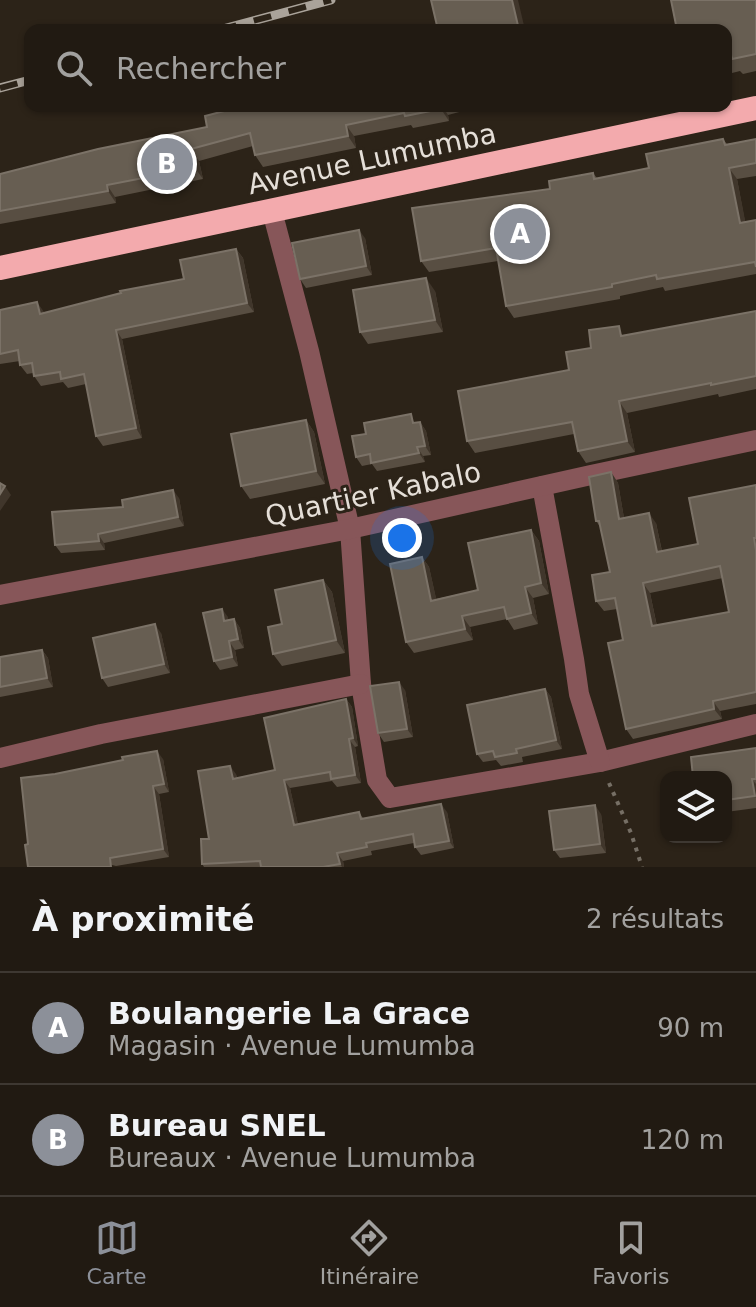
<!DOCTYPE html>
<html lang="fr">
<head>
<meta charset="utf-8">
<style>
	:root { --surface:#211a12; --page:#29231b; --text:#f1f3f6; --muted:#a2a19f; --line:#3e3832; --accent:#8c9099 }
	body { margin:0; font-family:"DejaVu Sans",sans-serif; background:var(--page); color:var(--text) }
	.controls { position:absolute; right:24px; bottom:24px; display:grid; overflow:hidden; border-radius:16px; box-shadow:0 2px 6px #0004 }
	.controls button { width:72px; height:72px; display:grid; place-items:center; padding:0; border:0; border-bottom:2px solid var(--line); background:var(--surface); color:var(--text); font:40px sans-serif }
	.you { position:absolute; left:402px; top:538px; width:28px; height:28px; margin:-20px; border:6px solid #fff; border-radius:50%; background:#1a73e8; box-shadow:0 0 0 12px #1a73e833 }
	.badge { display:grid; place-items:center; width:52px; height:52px; border-radius:50%; background:var(--accent); color:#fff; font-size:26px; font-weight:700 }
	.pin { position:absolute; translate:-50% -50%; border:4px solid #fff; box-shadow:0 2px 8px #0006 }
	.list { margin:0; padding:0; list-style:none }
	h2 { display:flex; justify-content:space-between; align-items:center; height:104px; margin:0; padding:0 32px; font-size:34px }
	h2 small { font-size:26px; font-weight:400; color:var(--muted) }
	.list li { display:grid; grid-template-columns:52px 1fr auto; gap:24px; align-items:center; box-sizing:border-box; height:112px; padding:0 32px; border-top:2px solid var(--line) }
	.list b { display:block; font-size:30px; white-space:nowrap }
	.list p { margin:0; font-size:26px; white-space:nowrap; color:var(--muted) }
	.list em { font-size:26px; font-style:normal; color:var(--muted) }
	.icon { flex:none; width:44px; height:44px; fill:none; stroke:currentColor; stroke-width:2; stroke-linecap:round; stroke-linejoin:round }
	.map { position:relative; flex:none; width:756px; height:867px; overflow:hidden }
	.search { position:absolute; background:var(--surface); box-shadow:0 2px 6px #0004; left:24px; right:24px; top:24px; height:88px; display:flex; align-items:center; gap:20px; box-sizing:border-box; padding:0 28px; border-radius:16px; color:var(--muted); font-size:30px }
	.sheet { height:328px; background:var(--surface) }
	nav { display:flex; justify-content:space-around; align-items:center; box-sizing:border-box; height:112px; border-top:2px solid var(--line); background:var(--surface); font-size:22px; color:var(--muted) }
	nav a { display:grid; justify-items:center; gap:4px }
	nav .on { color:var(--accent) }
	.map>svg:first-child { display:block }
</style>
</head>
<body>
<div class="map">
<svg width="756" height="867" viewBox="0 0 756 867">
	<rect width="100%" height="100%" fill="#2c2318"/>
	<g fill="none" stroke-linecap="round" stroke-linejoin="round">
		<polyline stroke="#766f65" stroke-width="4" stroke-dasharray="4 6" stroke-linecap="butt" points="609,783 631,833 642,867"/>
		<g stroke="#875659" stroke-width="20">
			<polyline points="272,211 309,351 350,529 361,684 377,780 390,798 600,762 756,724"/>
			<polyline points="542,486 574,659 579,694 600,762"/>
			<polyline points="0,595 350,529 591,475 756,440"/>
			<polyline points="0,758 101,734 361,684"/>
		</g>
		<polyline stroke="#f3aaad" stroke-width="24" points="0,268 756,108"/>
		<g stroke="#aaa39a" stroke-width="9">
			<g id="rail">
				<polyline points="219,30 331,0"/>
				<polyline points="0,88 30,80"/>
			</g>
		</g>
		<use href="#rail" stroke="#2c2318" stroke-width="6" stroke-dasharray="18" stroke-linecap="butt"/>
	</g>
	<g fill="#584e42" fill-rule="evenodd">
		<polygon points="756,0 756,71 743,74 740,71 728,74 726,71 726,30"/>
		<polygon points="236,106 462,106 463,111 448,115 449,121 413,128 411,125 354,136 356,148 263,167 255,155 253,146 199,161 203,179 115,197 116,203 0,224 0,174 207,127 236,108"/>
		<polygon points="551,106 582,106 582,110 555,111"/>
		<polygon points="723,139 727,144 756,139 756,176 737,179 745,222 756,220 756,274 665,291 663,287 620,296 620,299 514,318 506,306 498,261 429,272 421,261 550,189 593,173 597,178 649,168"/>
		<polygon points="365,238 372,275 306,288 300,279"/>
		<polygon points="236,249 243,258 254,312 122,339 142,438 103,446 96,436 86,384 68,388 63,382 41,386 34,376 33,373 27,374 20,365 20,361 0,364 0,310 44,313 184,279"/>
		<polygon points="435,291 443,332 368,344 360,332"/>
		<polygon points="756,311 756,389 719,397 718,394 627,413 635,452 586,463 578,451 574,434 475,453 467,441 569,370 591,348 625,335"/>
		<polygon points="306,420 314,432 325,484 250,499 241,486"/>
		<polygon points="417,422 420,422 426,431 431,455 423,456 425,462 377,471 372,464 362,466 356,457"/>
		<path d="M611,472L618,483L624,518L656,523L662,551L698,544L756,485V704L720,711L722,719L633,739L626,729L623,640L617,609L604,611L596,601L610,572L601,528L596,521ZM723,578L729,612L657,626L650,593Z"/>
		<polygon points="179,498 184,526 104,543 105,550 61,553 55,545 123,507"/>
		<polygon points="531,530 539,541 549,594 533,598 538,624 514,630 507,619 470,627 473,640 414,653 406,642 422,557 429,567 436,599 478,590"/>
		<polygon points="323,580 332,592 345,653 282,666 273,654 282,624"/>
		<polygon points="228,617 228,620 234,619 240,628 244,648 235,650 238,666 220,670 214,661"/>
		<polygon points="161,633 170,673 108,687 102,678"/>
		<polygon points="42,650 48,658 53,687 0,697 0,657"/>
		<polygon points="545,689 551,697 562,749 522,757 523,762 501,766 496,760 483,762 477,754"/>
		<polygon points="405,690 413,737 384,742 378,733"/>
		<polygon points="346,699 352,707 358,746 355,747 361,783 337,787 332,781 290,788 298,825 359,812 363,818 447,812 454,848 421,855 415,847 414,843 371,851 372,855 343,861 344,867 204,867 202,864 209,839 236,774 237,779 275,770"/>
		<polygon points="756,748 756,808 726,812 726,777"/>
		<polygon points="163,759 169,792 159,794 169,857 116,866 28,844"/>
		<polygon points="601,814 606,853 560,858 554,850"/>
	</g>
	<g fill="#40362b">
		<polygon points="512,0 518,0 525,30 519,30"/>
		<polygon points="441,106 442,106 448,115 449,121 441,109"/>
		<polygon points="346,125 354,136 356,148 348,136"/>
		<polygon points="191,149 199,161 203,179 195,168"/>
		<polygon points="729,168 737,179 748,235 740,223"/>
		<polygon points="107,185 115,197 116,203 108,191"/>
		<polygon points="359,230 365,238 372,275 366,266"/>
		<polygon points="236,249 243,258 254,312 247,303"/>
		<polygon points="426,278 435,291 443,332 435,320"/>
		<polygon points="37,302 44,312 46,323 40,314"/>
		<polygon points="116,330 122,339 142,438 136,428"/>
		<polygon points="619,401 627,413 635,452 627,441"/>
		<polygon points="306,420 314,432 325,484 316,471"/>
		<polygon points="420,422 426,431 431,455 425,446"/>
		<polygon points="417,447 423,456 425,462 419,453"/>
		<polygon points="611,472 618,483 626,530 619,519"/>
		<polygon points="5,486 11,495 0,511 0,494"/>
		<polygon points="173,490 179,498 184,526 178,517"/>
		<polygon points="649,513 656,523 664,562 657,552"/>
		<polygon points="531,530 539,541 549,594 541,583"/>
		<polygon points="98,534 104,543 105,550 99,541"/>
		<polygon points="422,557 429,567 439,611 431,601"/>
		<polygon points="323,580 332,592 345,653 336,640"/>
		<polygon points="643,583 650,593 659,637 652,626"/>
		<polygon points="525,587 533,598 538,624 531,613"/>
		<polygon points="222,609 228,617 230,629 224,621"/>
		<polygon points="462,616 470,627 473,640 465,629"/>
		<polygon points="234,619 240,628 244,648 238,639"/>
		<polygon points="155,624 161,633 170,673 164,664"/>
		<polygon points="229,641 235,650 238,666 232,657"/>
		<polygon points="42,650 48,658 53,687 47,678"/>
		<polygon points="399,682 405,690 413,737 407,729"/>
		<polygon points="545,689 551,697 562,749 556,740"/>
		<polygon points="346,699 352,707 358,746 353,738"/>
		<polygon points="713,701 720,711 722,719 714,709"/>
		<polygon points="349,739 355,747 361,783 355,775"/>
		<polygon points="157,751 163,759 169,792 164,784"/>
		<polygon points="230,766 236,774 238,787 233,779"/>
		<polygon points="752,779 756,784 756,798 755,796"/>
		<polygon points="284,780 290,788 300,833 294,825"/>
		<polygon points="153,786 159,794 169,857 163,849"/>
		<polygon points="441,804 447,812 454,848 449,841"/>
		<polygon points="595,805 601,814 606,853 600,844"/>
		<polygon points="337,853 343,861 344,867 342,867 340,864"/>
	</g>
	<g fill="#675e52" stroke="#7b7267" stroke-width="2" fill-rule="evenodd">
		<polygon points="431,0 512,0 519,30 438,30"/>
		<polygon points="671,0 756,0 756,54 732,59 731,55 726,56 726,30 677,30"/>
		<polygon points="236,106 441,106 441,109 405,116 404,113 346,125 348,136 255,155 250,133 191,149 195,168 107,185 108,191 0,211 0,174 98,149 207,127 205,116 236,108"/>
		<polygon points="723,139 725,145 756,139 756,163 729,168 740,223 756,220 756,267 755,262 657,279 656,275 612,284 612,287 506,306 496,248 421,261 412,208 550,189 549,181 593,173 594,179 649,168 646,154"/>
		<polygon points="359,230 366,266 300,279 292,243"/>
		<polygon points="236,249 247,303 116,330 136,428 96,436 84,374 61,379 60,372 34,376 32,363 20,365 18,350 0,354 0,310 37,302 40,314 121,293 120,291 184,279 180,260"/>
		<polygon points="426,278 435,320 360,332 353,290"/>
		<polygon points="756,311 756,376 711,385 711,383 619,401 627,441 578,451 572,422 467,441 458,391 569,370 566,352 591,348 589,330 619,326 621,336"/>
		<polygon points="411,414 413,423 420,422 425,446 417,447 419,453 371,463 370,454 356,457 352,436 366,434 364,423"/>
		<polygon points="306,420 316,471 241,486 231,434"/>
		<path d="M611,472L619,519L649,513L657,552L698,544L689,498L756,485V538H754L756,550V692L713,701L714,709L626,729L608,643L623,640L615,598L596,601L592,575L610,572L599,521H596L589,477ZM720,566L729,612L652,626L643,583Z"/>
		<polygon points="0,483 5,486 0,494"/>
		<polygon points="173,490 178,517 98,534 99,541 55,545 52,512 123,507 122,500"/>
		<polygon points="531,530 541,583 525,587 531,613 507,619 504,607 462,616 465,629 406,642 390,564 422,557 431,601 478,590 468,543"/>
		<polygon points="323,580 336,640 273,654 268,627 282,624 275,590"/>
		<polygon points="222,609 224,621 234,619 238,639 229,641 232,657 214,661 203,613"/>
		<polygon points="155,624 164,664 102,678 93,638"/>
		<polygon points="42,650 47,678 0,687 0,657"/>
		<polygon points="399,682 407,729 378,733 370,686"/>
		<polygon points="545,689 556,740 516,749 517,753 495,757 493,751 477,754 467,705"/>
		<polygon points="346,699 353,738 349,739 355,775 331,779 330,772 284,780 294,825 359,812 361,819 441,804 449,841 415,847 413,834 366,843 367,847 337,853 340,864 323,867 261,867 260,861 202,864 201,839 209,839 198,771 230,766 233,779 275,770 264,718"/>
		<polygon points="756,748 756,779 752,779 755,796 726,800 726,777 693,777 691,757"/>
		<polygon points="157,751 164,784 153,786 163,849 110,858 111,867 28,867 25,845 28,844 21,778 55,774 123,760 122,757"/>
		<polygon points="595,805 600,844 554,850 549,811"/>
	</g>
	<g text-anchor="middle" dominant-baseline="central" stroke-width="6" stroke-linejoin="round" paint-order="stroke">
		<g font-size="28" fill="#e5dfd8" stroke="#2c2318">
			<text transform="translate(372 159) rotate(-12)">Avenue Lumumba</text>
			<text transform="translate(373 494) rotate(-12)">Quartier Kabalo</text>
		</g>
	</g>
</svg>
<div class="controls">
<button><svg class="icon" aria-label="layers" viewBox="0 0 24 24"><path d="M12 4l9 5-9 5-9-5zM3 14l9 5 9-5"/></svg></button>
</div>
<div class="you"></div>
<div class="pin badge" style="left:520px;top:234px">A</div>
<div class="pin badge" style="left:167px;top:164px">B</div>
<div class="search"><svg class="icon" aria-label="search" viewBox="0 0 24 24"><circle cx="10" cy="10" r="6"/><path d="M15 15l6 6"/></svg>Rechercher</div>
</div>
<section class="sheet">
<h2>À proximité<small>2 résultats</small></h2>
<ul class="list">
<li><span class="badge">A</span><div><b>Boulangerie La Grace</b><p>Magasin · Avenue Lumumba</p></div><em>90 m</em></li>
<li><span class="badge">B</span><div><b>Bureau SNEL</b><p>Bureaux · Avenue Lumumba</p></div><em>120 m</em></li>
</ul>
</section>
<nav>
<a class="on"><svg class="icon" aria-label="map" viewBox="0 0 24 24"><path d="M3 6l6-2 6 2 6-2v14l-6 2-6-2-6 2zM9 4v14M15 6v14"/></svg>Carte</a>
<a><svg class="icon" aria-label="directions" viewBox="0 0 24 24"><path d="M12 3l9 9-9 9-9-9zM9 14v-3h6M13 9l2 2-2 2"/></svg>Itinéraire</a>
<a><svg class="icon" aria-label="saved" viewBox="0 0 24 24"><path d="M7 4h10v16l-5-4-5 4z"/></svg>Favoris</a>
</nav>
</body>
</html>
